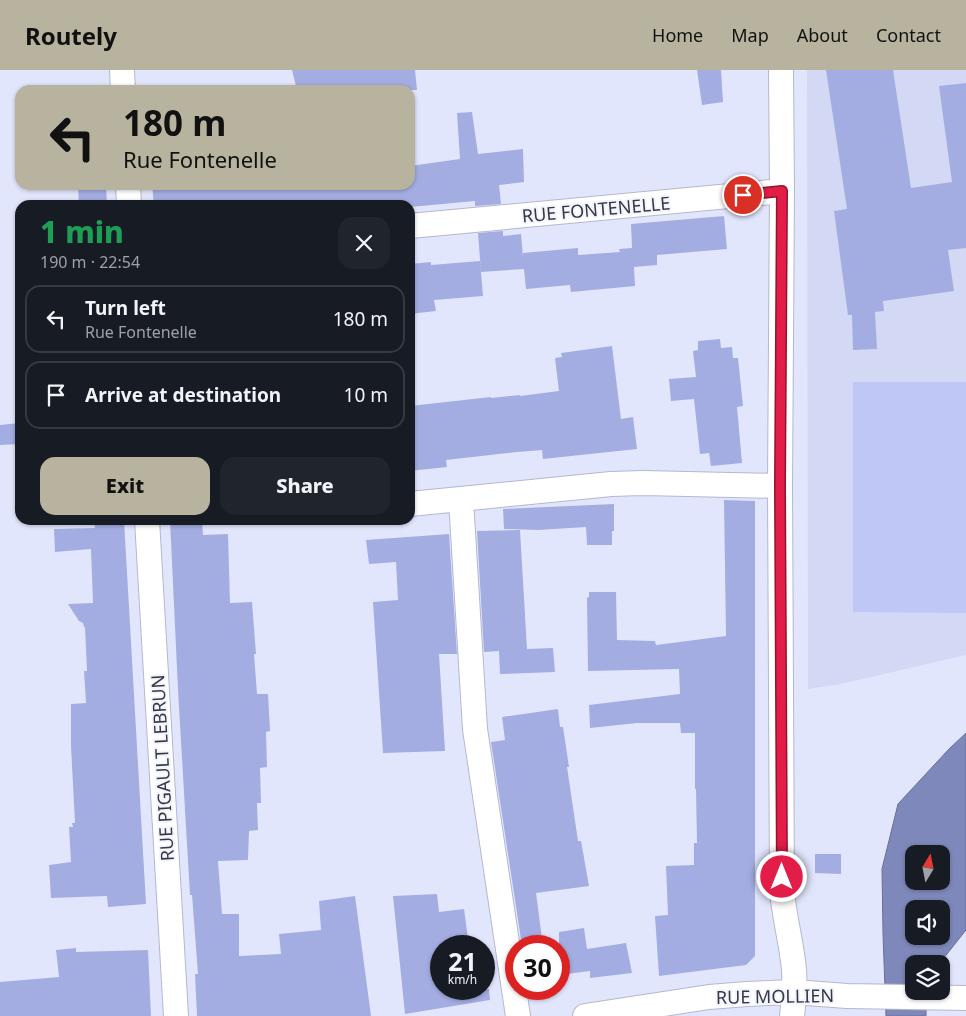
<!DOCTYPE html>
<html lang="en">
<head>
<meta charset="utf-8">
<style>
	:root { --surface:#171b24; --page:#20242c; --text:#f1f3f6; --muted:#9ea1a6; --line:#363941; --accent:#b7b39e }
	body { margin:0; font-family:"Noto Sans",sans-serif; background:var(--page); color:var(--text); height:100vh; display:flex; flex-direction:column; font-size:19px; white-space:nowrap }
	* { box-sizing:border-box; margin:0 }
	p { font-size:16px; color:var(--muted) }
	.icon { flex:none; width:28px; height:28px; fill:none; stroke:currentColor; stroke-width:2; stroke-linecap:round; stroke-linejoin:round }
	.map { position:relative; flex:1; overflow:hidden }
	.drawer { position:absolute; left:15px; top:130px; width:400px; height:325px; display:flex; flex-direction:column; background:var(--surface); border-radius:15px; box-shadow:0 1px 4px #0004 }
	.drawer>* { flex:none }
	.banner { position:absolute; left:15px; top:15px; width:400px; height:105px; border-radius:15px; box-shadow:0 1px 4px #0004; background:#b7b39e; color:#111; overflow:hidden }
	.needle { width:32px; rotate:10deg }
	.tools { position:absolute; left:905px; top:775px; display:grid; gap:10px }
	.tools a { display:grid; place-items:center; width:45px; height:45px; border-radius:10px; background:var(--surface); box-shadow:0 1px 4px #0004; font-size:25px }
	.speed { position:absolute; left:430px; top:865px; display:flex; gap:10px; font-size:25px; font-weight:700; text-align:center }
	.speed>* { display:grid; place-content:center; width:65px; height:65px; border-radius:50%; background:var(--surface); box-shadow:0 1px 4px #0004; line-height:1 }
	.speed small { font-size:12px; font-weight:400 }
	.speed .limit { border:8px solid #d22; background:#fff; color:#111 }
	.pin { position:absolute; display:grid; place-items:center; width:42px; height:42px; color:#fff; margin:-21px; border:2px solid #fff; border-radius:50%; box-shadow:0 1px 5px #0007 }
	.me { position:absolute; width:55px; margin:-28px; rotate:0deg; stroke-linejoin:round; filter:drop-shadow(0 0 4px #0008) }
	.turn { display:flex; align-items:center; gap:18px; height:105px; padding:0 25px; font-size:22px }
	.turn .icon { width:65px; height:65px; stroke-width:2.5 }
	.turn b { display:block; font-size:35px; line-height:42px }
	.round { display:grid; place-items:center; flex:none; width:52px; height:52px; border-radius:15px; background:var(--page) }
	.head { display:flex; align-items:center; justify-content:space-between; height:85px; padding:0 25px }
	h1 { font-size:30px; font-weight:800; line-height:38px; color:#1e9e55 }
	.cta { display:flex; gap:10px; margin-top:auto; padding:10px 25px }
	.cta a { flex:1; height:58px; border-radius:15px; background:var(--accent); color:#111; font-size:20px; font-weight:800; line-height:58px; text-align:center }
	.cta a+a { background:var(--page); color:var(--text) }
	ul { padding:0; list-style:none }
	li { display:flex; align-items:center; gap:15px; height:68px; margin:0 10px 8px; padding:0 15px; border:2px solid var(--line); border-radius:15px }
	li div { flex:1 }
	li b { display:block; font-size:19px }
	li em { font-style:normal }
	header { display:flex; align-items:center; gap:30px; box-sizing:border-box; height:70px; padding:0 25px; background:var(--accent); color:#111 }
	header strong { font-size:24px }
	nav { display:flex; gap:28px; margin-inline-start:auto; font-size:18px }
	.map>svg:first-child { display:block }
	.built { fill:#d3d8f5 }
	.green { fill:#bec7f5 }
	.water { fill:#7f88ba; stroke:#697096; fill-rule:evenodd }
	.building { fill:#a4ade1 }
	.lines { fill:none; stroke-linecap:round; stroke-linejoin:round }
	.minor-casing { stroke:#b4b8ce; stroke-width:26 }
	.minor { stroke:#fff; stroke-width:24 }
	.route-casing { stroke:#92132f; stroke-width:12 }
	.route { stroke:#e11d48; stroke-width:9 }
	.labels { text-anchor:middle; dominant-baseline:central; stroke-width:4; stroke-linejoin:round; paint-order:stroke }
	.street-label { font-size:18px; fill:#373841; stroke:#f2f4fe }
</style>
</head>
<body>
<header>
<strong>Routely</strong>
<nav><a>Home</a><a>Map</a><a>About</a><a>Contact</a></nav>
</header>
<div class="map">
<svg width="966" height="946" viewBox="0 0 966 946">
	<rect width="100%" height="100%" fill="#e2e6fd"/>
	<path class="built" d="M807,0H966V585L841,614L808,619Z"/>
	<path class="green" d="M853,312H966V543L853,542Z"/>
	<path class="water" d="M966,663V860L939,894H914V921H926V946H886L883,864L882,799L898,734L949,679ZM914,784H941V811H914ZM914,839H941V866H914Z"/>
	<path class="building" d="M292,0H415L417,20H297Z
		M697,0H721L723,32L702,35Z
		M826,0H893L911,118L952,112L939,16L966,13V178L948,180L954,221L883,231L884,241L875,242L877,279L853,280L852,245H848L834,141L847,139Z
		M472,42L478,84L523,79L524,112L499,115L501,134L475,136V131L410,137V135H154L152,115H410V96L460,89L457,43Z
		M78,115H106L107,135H79Z
		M724,146L727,179L657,185V195L634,197L635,216L571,222L570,215L526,219L524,199L481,202L478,163L503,161V166L521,164L523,187V183L578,178V185L620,182L619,179L632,178L631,154Z
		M480,191L483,226L434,230L436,241L410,244V194L431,192V195Z
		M720,269L721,278L732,277L733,288H738L743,336L737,337L742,393L711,396L709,383L700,384L694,329L671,331L669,309L696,307L693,281L698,280V271Z
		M612,276L621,349L633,347L637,379L543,389L542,380L517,382L446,390L447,397L410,401V336L491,327V328L520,325V326L559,321L555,288L562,287L561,283Z
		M20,353V374L0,375V355Z
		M724,430L755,431V886L746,895L659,906L655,846L668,845L666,796L694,795V773H697L696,719H695V663H681L680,653H637L590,658L589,635L680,624L679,599L588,601L587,528L589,527V522H616L617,570L655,571L656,575L726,566Z
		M614,434V461H612V475H587L586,457L538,460L504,459L503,439Z
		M94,450H124L146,834L108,837L107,826L51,828L49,795L71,792L69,757H73L72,753H75L71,676V634L86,633L84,601H87L85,557H84L83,553L79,551L68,534L93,533L91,479L55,482L54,459L95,458Z
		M170,450H202L203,465L228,464L230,533L252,532L256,584H254L257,624H268L270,661L266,662L267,697L260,698L261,733H257L258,760L249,761L248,790L218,791L222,844H239V886L281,884L279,864L321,860L319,831L355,826L371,946H197L195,904H198L192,825H190L178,620Z
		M520,460L527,579L553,578L555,602L500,604L499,581L484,582L477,461Z
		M449,464L457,584H439L445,681L383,683L373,532L398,530L396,492L369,494L366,470Z
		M558,639L560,657H563L569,697H567L578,771H581L589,816L536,823L543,876H522L491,672L505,670L502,647Z
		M815,784H841V804L815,803Z
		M437,824L439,842L464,839L469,876H441V919H489L490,930L405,944L393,826Z
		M584,858L587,879L626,873L632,903L590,908V901L559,905V862Z
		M76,878V882L148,880L151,946H0V912L59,907L56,880Z"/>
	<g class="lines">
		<defs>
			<path id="minor" d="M122,0L123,20
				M781,0L782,121L780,416L782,821C784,845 790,867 793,891C796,909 794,928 792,946
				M128,115L129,135
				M410,156L782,121
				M461,430L475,659L518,946
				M410,434L611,414L643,413L780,416
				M147,450L176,946
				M585,946L709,927L747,924L794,922L847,926L966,928"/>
		</defs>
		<use href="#minor" class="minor-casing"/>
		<use href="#minor" class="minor"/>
	</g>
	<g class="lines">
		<defs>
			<path id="route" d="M743,125L782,121L780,416L782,807"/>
		</defs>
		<use href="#route" class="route-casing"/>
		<use href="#route" class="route"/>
	</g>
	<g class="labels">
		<g class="street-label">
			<text transform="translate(596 139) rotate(-5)">RUE FONTENELLE</text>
			<text transform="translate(162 698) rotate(-93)">RUE PIGAULT LEBRUN</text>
			<text transform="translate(775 926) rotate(-1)">RUE MOLLIEN</text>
		</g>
	</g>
</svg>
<div class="tools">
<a><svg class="needle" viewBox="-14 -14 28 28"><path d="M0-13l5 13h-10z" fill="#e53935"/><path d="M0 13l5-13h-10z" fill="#9ea1a6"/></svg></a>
<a><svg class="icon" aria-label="sound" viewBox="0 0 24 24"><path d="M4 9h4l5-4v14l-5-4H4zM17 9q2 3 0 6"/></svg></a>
<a><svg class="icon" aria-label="layers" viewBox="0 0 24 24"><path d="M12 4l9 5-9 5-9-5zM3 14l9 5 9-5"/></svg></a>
</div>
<div class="speed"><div>21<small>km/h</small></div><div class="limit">30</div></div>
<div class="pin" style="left:743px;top:125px;background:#d93025"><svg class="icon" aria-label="arrive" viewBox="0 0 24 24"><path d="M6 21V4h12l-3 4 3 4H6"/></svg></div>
<svg class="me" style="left:782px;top:807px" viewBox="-20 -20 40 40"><circle r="17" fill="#e11d48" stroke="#fff" stroke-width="3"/><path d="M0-11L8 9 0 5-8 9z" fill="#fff"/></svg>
<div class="banner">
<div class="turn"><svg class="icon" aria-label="left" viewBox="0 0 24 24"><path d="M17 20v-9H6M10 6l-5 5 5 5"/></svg><div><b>180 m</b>Rue Fontenelle</div></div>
</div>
<section class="drawer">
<div class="head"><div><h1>1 min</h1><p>190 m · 22:54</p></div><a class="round"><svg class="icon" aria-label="close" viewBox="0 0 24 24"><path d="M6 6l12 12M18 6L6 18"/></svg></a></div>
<ul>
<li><svg class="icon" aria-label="left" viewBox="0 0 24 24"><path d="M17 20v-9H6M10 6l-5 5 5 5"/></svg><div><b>Turn left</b><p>Rue Fontenelle</p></div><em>180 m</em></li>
<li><svg class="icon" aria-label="arrive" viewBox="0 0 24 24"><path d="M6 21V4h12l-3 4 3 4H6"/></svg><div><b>Arrive at destination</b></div><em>10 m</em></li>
</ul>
<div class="cta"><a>Exit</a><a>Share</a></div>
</section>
</div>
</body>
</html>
